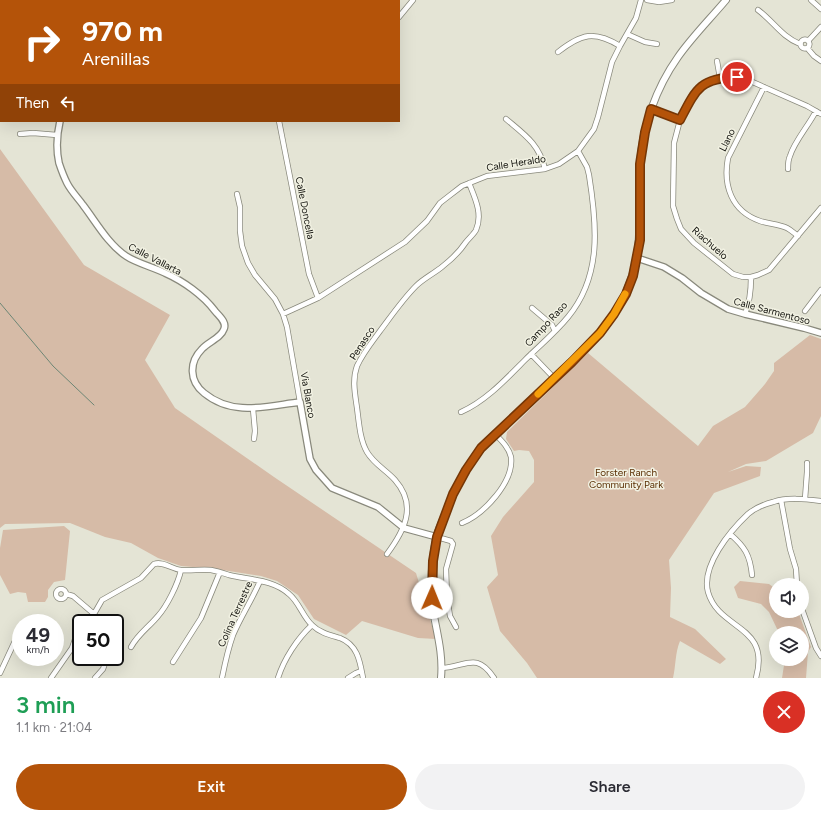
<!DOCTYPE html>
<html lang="en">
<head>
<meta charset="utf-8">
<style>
	:root { --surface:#fff; --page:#f2f2f3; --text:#2b2b33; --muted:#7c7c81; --accent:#b45309 }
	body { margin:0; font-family:Figtree,sans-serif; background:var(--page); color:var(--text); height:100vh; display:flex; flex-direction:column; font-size:15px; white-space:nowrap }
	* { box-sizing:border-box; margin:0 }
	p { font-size:13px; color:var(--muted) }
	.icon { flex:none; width:22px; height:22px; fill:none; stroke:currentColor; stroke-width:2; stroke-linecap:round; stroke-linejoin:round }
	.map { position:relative; height:678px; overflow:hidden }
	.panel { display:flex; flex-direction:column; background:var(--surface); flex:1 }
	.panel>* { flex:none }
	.banner { position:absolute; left:0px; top:0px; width:400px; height:122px; box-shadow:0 4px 16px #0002; background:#b45309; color:#fff; overflow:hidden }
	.fabs { position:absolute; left:769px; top:578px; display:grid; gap:8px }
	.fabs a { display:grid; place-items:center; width:40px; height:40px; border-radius:50%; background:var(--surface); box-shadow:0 4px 16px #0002; font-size:20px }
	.speed { position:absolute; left:12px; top:614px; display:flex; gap:8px; font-size:20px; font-weight:700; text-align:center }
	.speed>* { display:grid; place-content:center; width:52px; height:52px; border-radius:50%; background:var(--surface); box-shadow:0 4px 16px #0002; line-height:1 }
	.speed small { font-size:10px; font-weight:400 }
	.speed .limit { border:2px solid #111; border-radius:6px; background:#fff; color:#111 }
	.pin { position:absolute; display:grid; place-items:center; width:34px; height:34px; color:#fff; margin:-17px; border:2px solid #fff; border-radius:50%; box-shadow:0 1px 4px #0007 }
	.me { position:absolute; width:44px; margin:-22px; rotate:1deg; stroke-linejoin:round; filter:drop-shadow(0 0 3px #0008) }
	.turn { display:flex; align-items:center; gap:14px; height:84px; padding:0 16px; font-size:18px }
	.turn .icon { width:52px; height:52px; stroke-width:2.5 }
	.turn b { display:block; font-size:28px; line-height:34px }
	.then { display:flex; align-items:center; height:38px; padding:0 16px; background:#0003; gap:8px; font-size:15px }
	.round { display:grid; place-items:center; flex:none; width:42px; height:42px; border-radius:21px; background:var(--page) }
	.headline { display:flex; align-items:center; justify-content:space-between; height:68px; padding:0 16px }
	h1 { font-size:24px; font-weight:600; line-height:30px; color:#1e9e55 }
	.button { display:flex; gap:8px; margin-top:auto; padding:8px 16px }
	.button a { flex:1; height:46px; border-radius:24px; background:var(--accent); color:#fff; font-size:16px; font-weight:600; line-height:46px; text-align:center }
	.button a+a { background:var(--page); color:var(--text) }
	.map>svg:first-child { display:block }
	.green { fill:#d6bba7 }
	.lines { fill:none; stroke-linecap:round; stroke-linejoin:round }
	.stream { stroke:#6d8675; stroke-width:1 }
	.minor-casing { stroke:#89897c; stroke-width:6 }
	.tertiary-casing { stroke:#89897c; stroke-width:8 }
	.secondary-casing { stroke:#89897c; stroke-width:8 }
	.minor { stroke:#fff; stroke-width:4.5 }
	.tertiary { stroke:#fff; stroke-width:5.5 }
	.secondary { stroke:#fff; stroke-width:6 }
	.route-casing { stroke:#753606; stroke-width:10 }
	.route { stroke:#b45309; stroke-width:7 }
	.slow { stroke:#f59e0b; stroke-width:7 }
	.labels { text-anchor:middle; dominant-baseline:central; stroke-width:3; stroke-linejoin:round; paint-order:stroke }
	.street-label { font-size:10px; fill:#13130e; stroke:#f1f1e2 }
	.park-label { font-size:10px; fill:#5a2f03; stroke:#f1f1e2 }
</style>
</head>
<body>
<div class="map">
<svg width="821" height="678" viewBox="0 0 821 678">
	<rect width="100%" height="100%" fill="#e4e4d5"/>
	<path class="green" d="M0,149L84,265L170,315L145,360L175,408L274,477L416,573L436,639L418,638L362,621L346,635L314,619L298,595L277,581L261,576L216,569L181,566L158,558L131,543L105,537L70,523L5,524L0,528Z
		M810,335L821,339V416L813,433L766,461L746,464L728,472L746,466L761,467L760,476L714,493L669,560L671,588L670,617L695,629L726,659L720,664L680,641C675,653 676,665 673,678H537L527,663L500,631L487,587L498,575L491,536L503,517L534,482V460L529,451L519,450L514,451L506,439L507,432L588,353L698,446L713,426L745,407L765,384L774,371V363Z
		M64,526L70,531L65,580L54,582L48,590V597L45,602H28L26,593L18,592L10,594L0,575V548L3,530Z
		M740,581L769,584L776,589V611H798L811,647L808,652L806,678H782L785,659H802V633H779L769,612L761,604L738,598L734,587Z"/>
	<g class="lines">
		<path class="stream" d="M0,303L53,366L94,405"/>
		<defs>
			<path id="minor" d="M320,0L321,1
				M647,0L659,2L672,0
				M811,0L821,9
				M291,1L292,0
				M350,1L351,0
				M758,10C773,21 782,37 800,44
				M399,17L413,0
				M627,34L645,42L657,44
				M800.5 44a4.5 4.5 0 1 1 9 0a4.5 4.5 0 1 1-9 0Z
				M808,41L821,27
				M808,49L814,56L821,61
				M558,52C581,34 594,30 620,46
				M717,61L720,78
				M0,69H1
				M764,87L728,158C723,185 731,211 760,221C769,224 779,224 787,228C791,230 794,233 798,236
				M651,109L680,120
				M821,114L807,106L748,80L737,77L720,78L710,81L699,88L692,97L680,120L674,143L673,206L677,219L681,229L694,243L733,274L743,277H751L758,275L769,270L821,208
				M506,119C525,135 539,144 545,169
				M279,121L309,274L318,298
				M20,134L33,133L57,135
				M788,169C788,165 788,160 790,156C794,142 809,125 816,111
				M237,194L240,207V231L242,246L248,263L255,275L275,299L283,314L287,327L300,402
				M532,308L552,325L555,331
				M805,311L821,290
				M283,314L318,298L405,242L427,221L440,203L449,196L462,186L487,176L545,169L559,164L578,151L594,129L598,117L612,62L620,46L636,18L641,0
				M745,314C750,302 751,290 751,277
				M531,354L555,379
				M253,409L255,431L254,439
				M461,412C486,401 506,379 525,360C539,346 555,333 568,317C602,276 597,225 589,175L587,167L578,151
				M805,499L807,472V463
				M781,500L790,549L796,569L797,585
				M462,523C484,514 514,482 511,457C509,448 502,441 495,434
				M730,534C745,547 750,555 752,575
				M437,537L451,541L453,544L446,569L447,597L450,616L456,627
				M387,554C404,531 418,506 395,480C386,470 374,464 367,452C360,440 359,423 357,408C355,394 352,380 357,366C363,353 372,342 380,331C392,315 403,299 416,286C424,278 435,273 443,266C452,259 460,251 466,242C469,238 474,234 476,230C483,214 475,198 469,183
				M56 594a5 5 0 1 1 10 0a5 5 0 1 1-10 0Z
				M66,594L73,596L94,614
				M802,609L816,648L821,656
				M86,623L94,614L102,600L141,578L154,564C163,561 172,569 181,570C190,571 201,569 211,570C217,571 223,573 229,575C248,580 273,579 289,594C299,602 303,617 312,625C320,633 330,635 340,638C358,645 360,662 363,678
				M131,647C138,634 149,627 158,616C167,606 178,584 181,570
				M173,662L201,618L220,572
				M442,668C466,667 476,651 494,678
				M0,673L21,628
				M51,678L72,648L79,628L81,626
				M95,678L103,669L107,658
				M222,678C225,663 228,649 233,635C241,616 252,600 260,581
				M278,678C284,659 297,639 312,625
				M348,678L356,673L361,671
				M756,678C771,624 719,631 708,592C701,566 730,531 748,514C754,509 765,504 773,502C788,497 805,499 821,501"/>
			<path id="tertiary" d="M62,0V1
				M0,10H1
				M60,121C57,134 56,149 59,163C61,169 64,177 67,183C71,191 78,198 83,205C96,222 108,244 126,256C136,263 153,267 165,273C183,281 203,295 215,311C219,316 227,322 224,329C221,338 208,342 202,349C189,362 189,381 204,393C233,417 267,406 300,402L310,459L316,470L332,488L378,507L404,528L437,537
				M637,258L664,267L682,278L701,293L728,309L745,314L804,328L821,333"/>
			<path id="secondary" d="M441,678C443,656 438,637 434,616C430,591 431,564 436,539C438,530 442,521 446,513C454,490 465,468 481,449C493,435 507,423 520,411C538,395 555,379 571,362C593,342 614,320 626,292C645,250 638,210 640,165C642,127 656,88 678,57C692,37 710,19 726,0"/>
		</defs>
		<use href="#minor" class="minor-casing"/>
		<use href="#tertiary" class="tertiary-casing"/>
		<use href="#secondary" class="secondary-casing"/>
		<use href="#minor" class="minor"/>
		<use href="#tertiary" class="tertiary"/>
		<use href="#secondary" class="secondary"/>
	</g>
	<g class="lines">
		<defs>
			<path id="route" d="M432,598L433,561L437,537L453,494L466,470L481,448L572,362L600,333L614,314L626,294L633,276L640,240V164L645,132L651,109L680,120C696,89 700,78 737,77"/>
		</defs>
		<use href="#route" class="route-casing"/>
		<use href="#route" class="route"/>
		<path class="slow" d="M538,394L600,333L614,314L625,294"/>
	</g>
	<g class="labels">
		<g class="street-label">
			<text transform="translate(727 140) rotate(-64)">Llano</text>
			<text transform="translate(516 163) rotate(-9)">Calle Heraldo</text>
			<text transform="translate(305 208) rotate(79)">Calle Doncella</text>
			<text transform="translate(710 243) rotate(41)">Riachuelo</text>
			<text transform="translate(155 259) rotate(27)">Calle Vallarta</text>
			<text transform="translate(772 311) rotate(15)">Calle Sarmentoso</text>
			<text transform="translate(546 324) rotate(-47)">Campo Raso</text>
			<text transform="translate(362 343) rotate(-57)">Penasco</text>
			<text transform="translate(308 395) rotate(80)">Via Blanco</text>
			<text transform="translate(235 614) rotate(-66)">Colina Terrestre</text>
		</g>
		<g class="park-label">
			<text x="626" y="472">Forster Ranch<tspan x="626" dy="12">Community Park</tspan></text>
		</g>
	</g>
</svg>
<div class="fabs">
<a><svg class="icon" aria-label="sound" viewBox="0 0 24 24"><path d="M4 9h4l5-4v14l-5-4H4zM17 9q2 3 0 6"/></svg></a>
<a><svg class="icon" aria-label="layers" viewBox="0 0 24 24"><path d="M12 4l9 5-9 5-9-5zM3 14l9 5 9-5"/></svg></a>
</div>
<div class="speed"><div>49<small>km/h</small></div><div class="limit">50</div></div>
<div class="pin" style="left:737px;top:77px;background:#d93025"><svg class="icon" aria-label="arrive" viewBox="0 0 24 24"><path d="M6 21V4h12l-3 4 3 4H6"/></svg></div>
<svg class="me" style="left:432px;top:598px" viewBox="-20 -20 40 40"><circle r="19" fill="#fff"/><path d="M0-13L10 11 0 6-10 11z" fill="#b45309"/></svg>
<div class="banner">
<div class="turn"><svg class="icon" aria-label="right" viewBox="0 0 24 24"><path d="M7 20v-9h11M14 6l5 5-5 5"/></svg><div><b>970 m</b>Arenillas</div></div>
<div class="then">Then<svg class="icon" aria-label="left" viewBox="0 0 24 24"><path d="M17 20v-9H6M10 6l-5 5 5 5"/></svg></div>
</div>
</div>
<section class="panel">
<div class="headline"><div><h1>3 min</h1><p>1.1 km · 21:04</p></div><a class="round" style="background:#d93025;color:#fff"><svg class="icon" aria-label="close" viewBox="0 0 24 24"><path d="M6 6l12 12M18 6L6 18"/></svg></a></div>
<div class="button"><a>Exit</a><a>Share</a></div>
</section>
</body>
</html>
